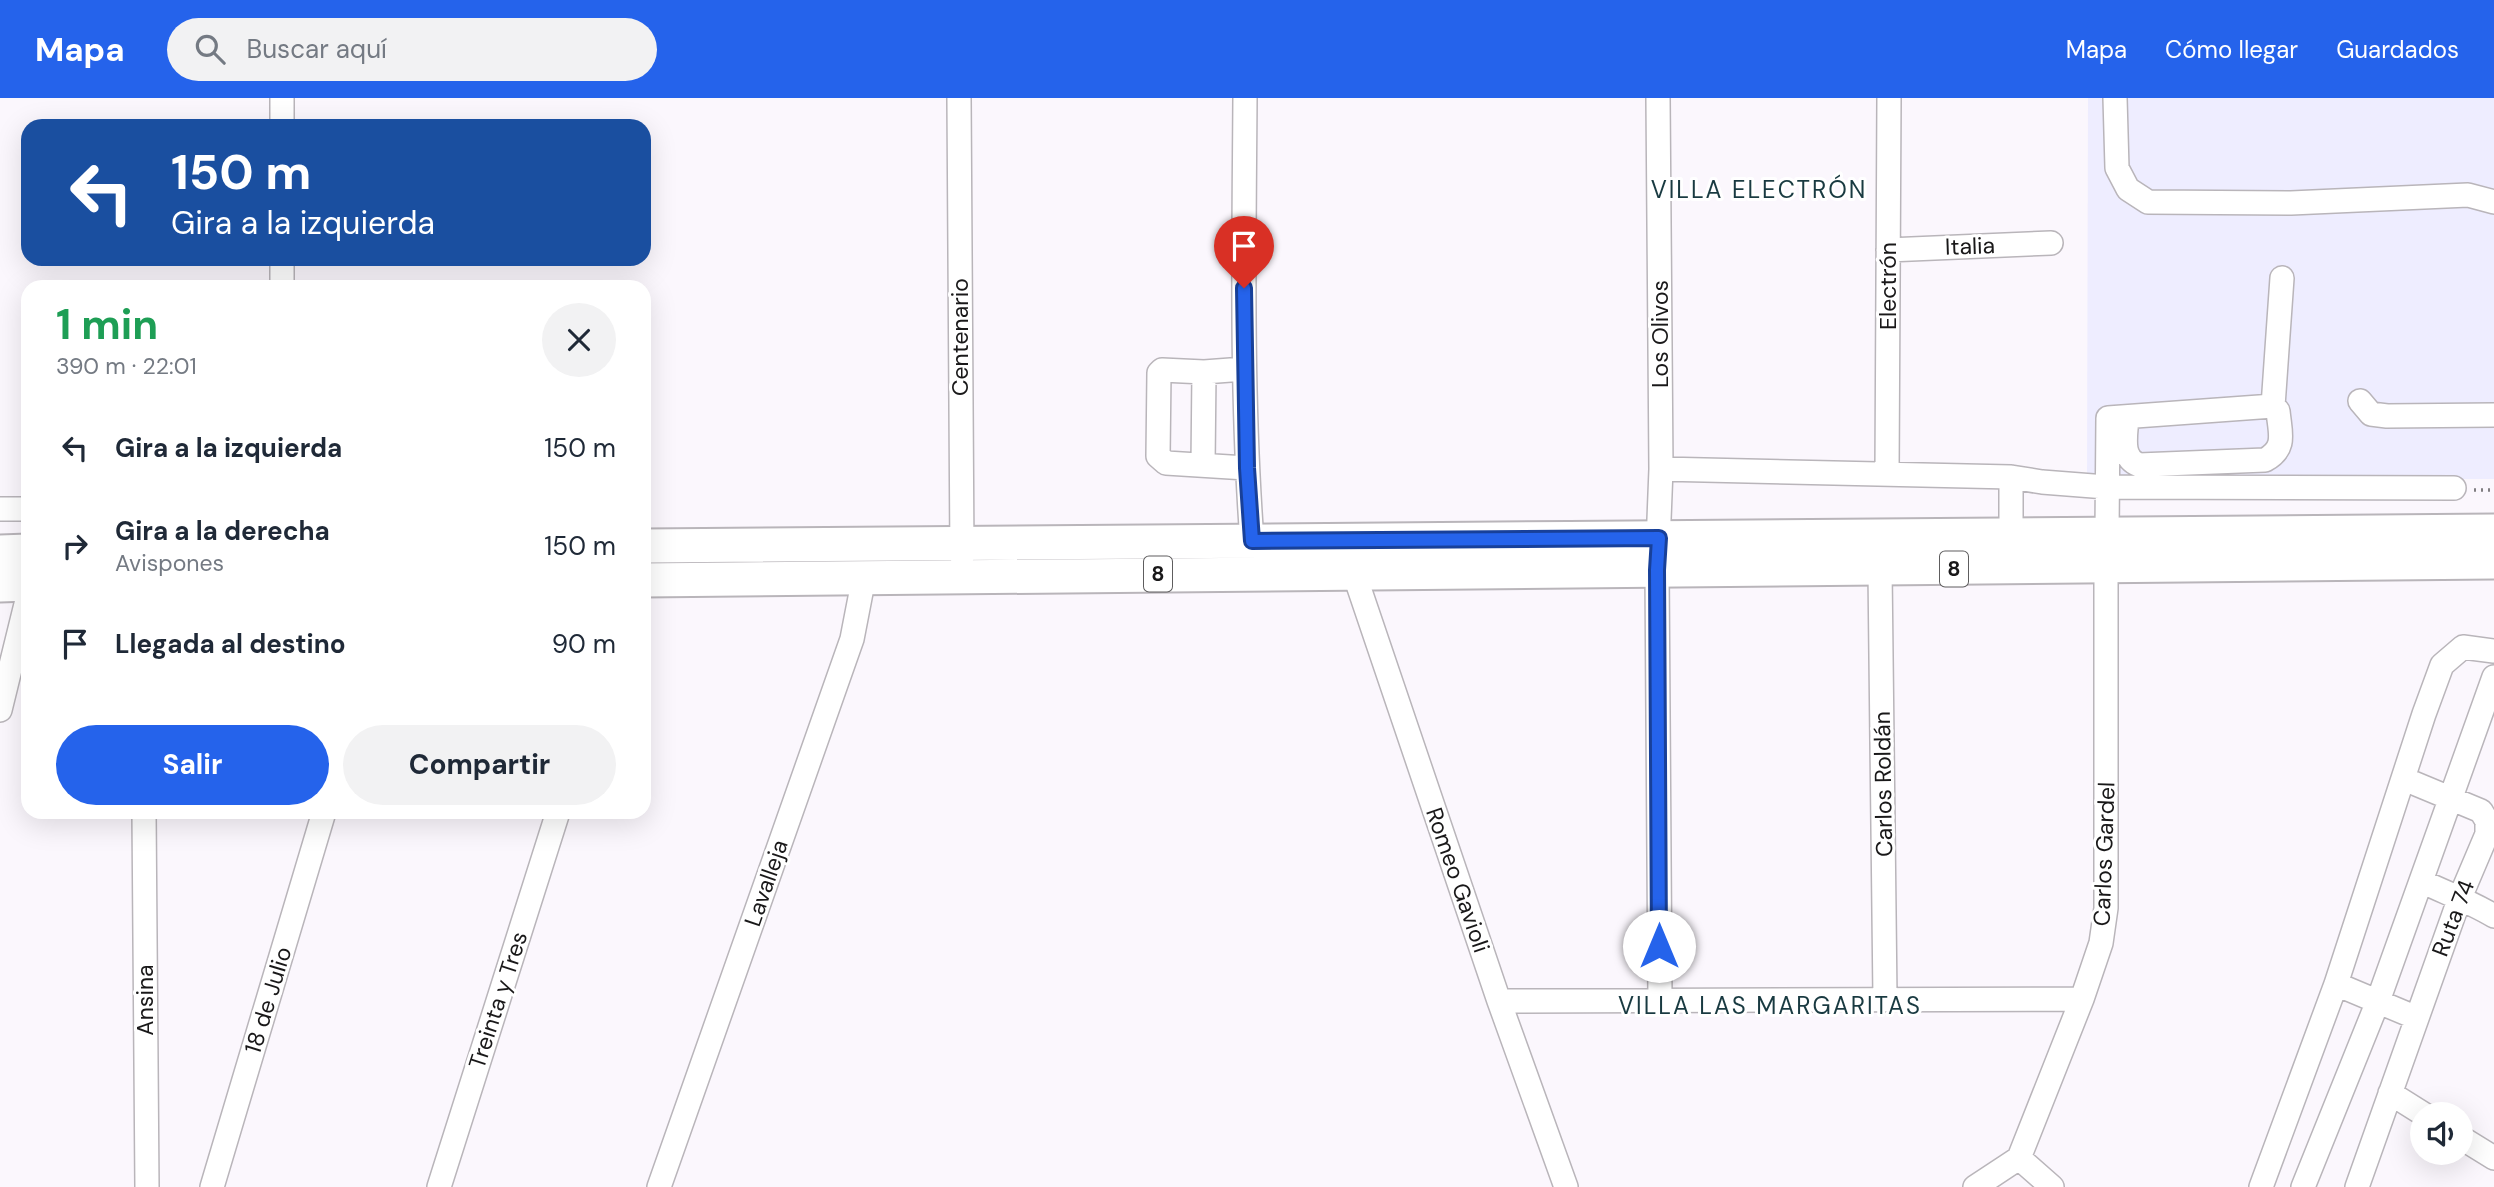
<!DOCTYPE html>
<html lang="es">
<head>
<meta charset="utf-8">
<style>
	:root { --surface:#fff; --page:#f2f2f3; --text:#1f2937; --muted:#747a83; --accent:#2563eb }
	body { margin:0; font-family:"DM Sans",sans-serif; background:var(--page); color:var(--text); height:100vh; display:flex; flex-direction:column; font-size:26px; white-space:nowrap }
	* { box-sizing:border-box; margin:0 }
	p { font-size:23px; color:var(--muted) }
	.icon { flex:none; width:38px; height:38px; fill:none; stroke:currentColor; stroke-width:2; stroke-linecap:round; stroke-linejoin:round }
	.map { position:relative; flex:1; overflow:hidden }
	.sheet { position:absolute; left:21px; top:182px; width:630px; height:539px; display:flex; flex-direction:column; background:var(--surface); border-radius:21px; box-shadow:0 7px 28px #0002 }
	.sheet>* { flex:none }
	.banner { position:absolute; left:21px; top:21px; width:630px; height:147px; border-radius:21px; box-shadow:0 7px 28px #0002; background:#1a4fa0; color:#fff; overflow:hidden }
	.tools { position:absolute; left:2410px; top:1004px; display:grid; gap:14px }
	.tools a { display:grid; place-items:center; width:63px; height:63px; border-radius:50%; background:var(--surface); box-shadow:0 7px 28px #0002; font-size:35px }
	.pin { position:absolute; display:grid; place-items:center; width:60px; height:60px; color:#fff; margin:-72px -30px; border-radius:50% 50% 50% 0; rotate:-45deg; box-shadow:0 0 7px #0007 }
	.pin .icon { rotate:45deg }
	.me { position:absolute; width:77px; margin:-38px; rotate:0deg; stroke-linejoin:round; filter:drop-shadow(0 0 5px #0008) }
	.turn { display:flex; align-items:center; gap:24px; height:147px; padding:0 35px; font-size:32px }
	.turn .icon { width:91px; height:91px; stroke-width:2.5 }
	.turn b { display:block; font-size:49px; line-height:60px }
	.round { display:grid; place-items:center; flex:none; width:74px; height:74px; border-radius:37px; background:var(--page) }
	.head { display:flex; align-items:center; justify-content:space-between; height:119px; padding:0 35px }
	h1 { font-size:42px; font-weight:700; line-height:52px; color:#1e9e55 }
	.action { display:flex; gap:14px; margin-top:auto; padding:14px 35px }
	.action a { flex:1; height:80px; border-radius:42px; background:var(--accent); color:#fff; font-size:28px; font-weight:700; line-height:80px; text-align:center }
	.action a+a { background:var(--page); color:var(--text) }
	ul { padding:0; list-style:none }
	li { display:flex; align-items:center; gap:21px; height:98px; padding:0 35px }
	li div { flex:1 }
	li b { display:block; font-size:26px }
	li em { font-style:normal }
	header { display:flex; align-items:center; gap:42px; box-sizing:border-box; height:98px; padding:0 35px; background:var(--accent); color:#fff }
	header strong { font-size:33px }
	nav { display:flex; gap:38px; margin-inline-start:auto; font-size:24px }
	.search { width:490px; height:63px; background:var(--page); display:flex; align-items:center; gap:18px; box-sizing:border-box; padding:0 24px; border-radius:38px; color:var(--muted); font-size:26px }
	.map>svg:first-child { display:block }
	.industrial { fill:#eeedff }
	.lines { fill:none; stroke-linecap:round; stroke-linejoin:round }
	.minor-casing { stroke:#b9b5ba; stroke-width:26 }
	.highway-casing { stroke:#b9b5ba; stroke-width:37 }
	.path { stroke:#807e81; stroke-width:3.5; stroke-dasharray:2 5; stroke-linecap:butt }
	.minor { stroke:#fff; stroke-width:23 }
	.highway { stroke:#fff; stroke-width:33 }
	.route-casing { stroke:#184099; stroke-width:18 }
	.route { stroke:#2563eb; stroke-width:12 }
	.labels { text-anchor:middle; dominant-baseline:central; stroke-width:6; stroke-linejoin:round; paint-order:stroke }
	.shield { fill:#fff; stroke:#5e5d5e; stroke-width:2 }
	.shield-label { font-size:21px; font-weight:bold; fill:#191819 }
	.street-label { font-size:23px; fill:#191819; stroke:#fff }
	.neighbourhood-label { font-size:24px; letter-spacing:2px; fill:#193a41; stroke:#fff }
</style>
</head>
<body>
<header>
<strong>Mapa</strong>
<div class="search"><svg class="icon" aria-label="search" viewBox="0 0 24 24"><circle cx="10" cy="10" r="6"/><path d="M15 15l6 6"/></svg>Buscar aquí</div>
<nav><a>Mapa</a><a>Cómo llegar</a><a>Guardados</a></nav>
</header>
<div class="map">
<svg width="2494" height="1089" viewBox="0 0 2494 1089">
	<rect width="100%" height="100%" fill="#fbf7fd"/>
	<path class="industrial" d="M2088,0H2494V381H2087Z"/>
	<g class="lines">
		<defs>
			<path id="minor" d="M959,0L962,459
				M1245,0C1244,148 1241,295 1252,443
				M1658,0L1661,371L1657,472L1660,901
				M2115,0L2117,70L2128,91L2148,104L2291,105L2468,97L2494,104
				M282,28V0
				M1888,152L2051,145
				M282,189V161
				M1244,271L1204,274L1162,272L1159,275L1158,358L1166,365L1246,370
				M2360,303L2371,316L2387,318L2494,317
				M2273,308L2282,180
				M1203,367L1204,274
				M1661,371L2011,379L2042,384L2106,389L2454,390
				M1887,376L1889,0
				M2011,379V436
				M0,411H28
				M2107,434L2108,320L2273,308L2278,313C2280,335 2287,350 2265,362L2139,367C2120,360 2126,337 2127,319
				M1880,472L1885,900
				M1354,475L1499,903L1566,1089
				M0,612L28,498
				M144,714L147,1089
				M2421,783C2446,795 2471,804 2494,818
				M2336,886L2417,920
				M1499,903L2082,901
				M2390,995L2425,1017
				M2460,1039L2494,1060
				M2019,1060L2052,1089
				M212,1089L324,714
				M439,1089L558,714
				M659,1089L852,541L864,479
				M1975,1089L2019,1060L2082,901L2101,845L2106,810V469
				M2261,1089L2336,886L2424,616L2442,567L2463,549L2494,553
				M2303,1089L2378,903L2494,579
				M2357,1089L2459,802L2487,736V723L2481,713L2404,681"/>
			<path id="highway" d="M644,448C1261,446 1877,435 2494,433
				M0,454L28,453
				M644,482L2494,464
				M0,487L28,486"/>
		</defs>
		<use href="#minor" class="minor-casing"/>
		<use href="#highway" class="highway-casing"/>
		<path class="path" d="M2474,392H2494"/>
		<use href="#minor" class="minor"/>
		<use href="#highway" class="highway"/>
	</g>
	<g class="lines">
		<defs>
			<path id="route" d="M1244,190L1247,370L1252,443L1659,440L1657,472L1659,848"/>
		</defs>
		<use href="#route" class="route-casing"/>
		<use href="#route" class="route"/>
	</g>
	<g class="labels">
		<g class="shield">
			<rect x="1940" y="453.5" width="28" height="35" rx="5"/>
			<rect x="1144" y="458.5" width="28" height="35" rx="5"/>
		</g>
		<g class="shield-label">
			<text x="1954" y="471">8</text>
			<text x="1158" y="476">8</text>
		</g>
		<g class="street-label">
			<text transform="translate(1970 148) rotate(-2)">Italia</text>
			<text transform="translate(1888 188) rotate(-90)">Electrón</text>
			<text transform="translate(1660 236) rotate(-90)">Los Olivos</text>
			<text transform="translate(960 239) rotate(-90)">Centenario</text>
			<text transform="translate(1883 686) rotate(-91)">Carlos Roldán</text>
			<text transform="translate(2104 756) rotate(-88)">Carlos Gardel</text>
			<text transform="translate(1458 782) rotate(71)">Romeo Gavioli</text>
			<text transform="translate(766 785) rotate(-71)">Lavalleja</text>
			<text transform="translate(2453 820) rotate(-69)">Ruta 74</text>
			<text transform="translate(145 902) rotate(-90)">Ansina</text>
			<text transform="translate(268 902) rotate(-73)">18 de Julio</text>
			<text transform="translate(498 902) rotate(-72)">Treinta y Tres</text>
		</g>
		<g class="neighbourhood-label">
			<text x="1759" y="91">VILLA ELECTRÓN</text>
			<text x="1770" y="907">VILLA LAS MARGARITAS</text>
		</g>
	</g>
</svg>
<div class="tools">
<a><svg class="icon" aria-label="sound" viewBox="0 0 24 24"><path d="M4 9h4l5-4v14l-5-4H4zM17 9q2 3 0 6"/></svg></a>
</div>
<div class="pin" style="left:1244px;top:190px;background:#d93025"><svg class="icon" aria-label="arrive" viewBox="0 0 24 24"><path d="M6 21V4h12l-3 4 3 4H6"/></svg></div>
<svg class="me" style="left:1659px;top:848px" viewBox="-20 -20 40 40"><circle r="19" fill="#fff"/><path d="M0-13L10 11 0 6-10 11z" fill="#2563eb"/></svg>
<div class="banner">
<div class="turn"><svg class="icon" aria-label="left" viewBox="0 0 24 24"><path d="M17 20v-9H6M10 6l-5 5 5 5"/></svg><div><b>150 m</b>Gira a la izquierda</div></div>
</div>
<section class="sheet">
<div class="head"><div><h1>1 min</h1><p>390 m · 22:01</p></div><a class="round"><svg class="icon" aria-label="close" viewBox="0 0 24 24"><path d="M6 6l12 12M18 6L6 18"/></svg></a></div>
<ul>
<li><svg class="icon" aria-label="left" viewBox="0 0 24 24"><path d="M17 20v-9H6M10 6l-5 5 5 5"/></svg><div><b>Gira a la izquierda</b></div><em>150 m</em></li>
<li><svg class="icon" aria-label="right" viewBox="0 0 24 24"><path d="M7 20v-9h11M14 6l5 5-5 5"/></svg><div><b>Gira a la derecha</b><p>Avispones</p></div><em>150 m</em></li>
<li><svg class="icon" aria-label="arrive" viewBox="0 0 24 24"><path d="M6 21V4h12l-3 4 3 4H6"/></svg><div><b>Llegada al destino</b></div><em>90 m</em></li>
</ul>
<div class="action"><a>Salir</a><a>Compartir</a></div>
</section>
</div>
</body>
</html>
